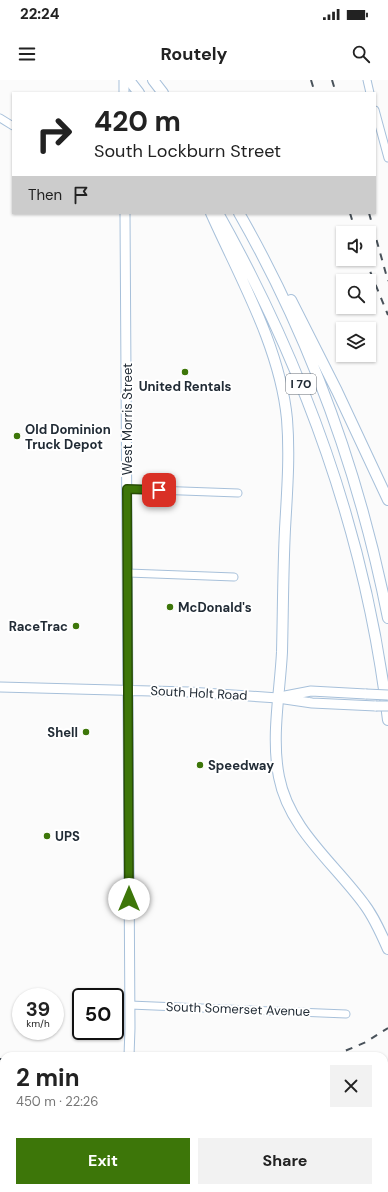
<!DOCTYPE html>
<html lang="en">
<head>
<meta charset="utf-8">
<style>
	:root { --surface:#fff; --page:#f2f2f2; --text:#222; --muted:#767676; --accent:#3d7609 }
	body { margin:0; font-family:"DM Sans",sans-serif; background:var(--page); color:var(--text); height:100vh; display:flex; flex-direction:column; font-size:15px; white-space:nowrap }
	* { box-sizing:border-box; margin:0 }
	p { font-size:13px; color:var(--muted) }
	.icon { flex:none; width:22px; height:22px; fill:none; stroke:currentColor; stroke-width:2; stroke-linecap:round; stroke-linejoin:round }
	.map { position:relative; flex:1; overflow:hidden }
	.side { position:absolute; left:0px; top:972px; width:388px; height:140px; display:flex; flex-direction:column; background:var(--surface); border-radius:12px 12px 0 0; box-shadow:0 1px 3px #0004 }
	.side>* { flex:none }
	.hud { position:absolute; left:12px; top:12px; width:364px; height:122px; border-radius:0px; box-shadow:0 1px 3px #0004; background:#fff; color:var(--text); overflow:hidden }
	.controls { position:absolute; left:336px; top:146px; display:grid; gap:8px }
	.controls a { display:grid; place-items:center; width:40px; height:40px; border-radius:0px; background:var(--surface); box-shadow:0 1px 3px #0004; font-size:20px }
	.speed { position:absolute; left:12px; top:908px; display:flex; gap:8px; font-size:20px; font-weight:700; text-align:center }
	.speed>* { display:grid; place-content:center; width:52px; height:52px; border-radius:50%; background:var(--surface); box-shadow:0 1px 3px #0004; line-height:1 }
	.speed small { font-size:10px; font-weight:400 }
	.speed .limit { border:2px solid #111; border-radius:6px; background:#fff; color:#111 }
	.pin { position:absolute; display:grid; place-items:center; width:34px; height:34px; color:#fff; margin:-17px; border-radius:8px; box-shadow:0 2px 6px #0006 }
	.me { position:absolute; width:44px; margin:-22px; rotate:0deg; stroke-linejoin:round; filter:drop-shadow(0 0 3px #0008) }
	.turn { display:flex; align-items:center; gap:14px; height:84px; padding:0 16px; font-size:18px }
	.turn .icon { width:52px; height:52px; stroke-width:2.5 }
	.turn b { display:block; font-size:28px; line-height:34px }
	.then { display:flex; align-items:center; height:38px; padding:0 16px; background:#0003; gap:8px; font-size:15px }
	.round { display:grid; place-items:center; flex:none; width:42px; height:42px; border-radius:0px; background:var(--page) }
	.summary { display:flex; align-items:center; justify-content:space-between; height:68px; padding:0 16px }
	h1 { font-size:24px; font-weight:700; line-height:30px }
	.primary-button { display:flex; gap:8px; margin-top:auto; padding:8px 16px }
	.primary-button a { flex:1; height:46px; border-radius:0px; background:var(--accent); color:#fff; font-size:16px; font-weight:700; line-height:46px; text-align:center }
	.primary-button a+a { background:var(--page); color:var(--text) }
	.status { display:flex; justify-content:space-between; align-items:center; height:28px; padding:0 20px; background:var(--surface); direction:ltr }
	.status svg { height:11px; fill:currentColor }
	header { display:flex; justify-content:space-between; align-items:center; height:52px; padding:0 16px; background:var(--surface); font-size:18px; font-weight:700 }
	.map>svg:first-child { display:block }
	.built { fill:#ebf2f8 }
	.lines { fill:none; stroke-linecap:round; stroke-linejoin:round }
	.minor-casing { stroke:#a7c0da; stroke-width:9 }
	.major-casing { stroke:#a7c0da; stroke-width:11 }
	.highway-casing { stroke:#a7c0da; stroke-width:12 }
	.minor { stroke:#fff; stroke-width:7 }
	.major { stroke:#fff; stroke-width:9 }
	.highway { stroke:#fff; stroke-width:10 }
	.rail { stroke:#49525a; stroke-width:2; stroke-dasharray:7 7; stroke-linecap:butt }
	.major-bridge-casing { stroke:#a7c0da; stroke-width:11; stroke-linecap:butt }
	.major-bridge { stroke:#fff; stroke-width:9 }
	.route-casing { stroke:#284d06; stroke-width:10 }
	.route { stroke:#3d7609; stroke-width:7 }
	.poi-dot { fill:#3d7609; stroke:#fff; stroke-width:1.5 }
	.labels { text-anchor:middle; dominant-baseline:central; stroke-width:4; stroke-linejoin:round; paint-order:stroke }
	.shield { fill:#fff; stroke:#646b72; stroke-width:1 }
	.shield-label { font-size:12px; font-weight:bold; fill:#222c36 }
	.poi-label { font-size:13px; font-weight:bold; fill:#222c36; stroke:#fff; text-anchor:start }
	.street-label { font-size:13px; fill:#222c36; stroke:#fff }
</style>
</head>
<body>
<div class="status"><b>22:24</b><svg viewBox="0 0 49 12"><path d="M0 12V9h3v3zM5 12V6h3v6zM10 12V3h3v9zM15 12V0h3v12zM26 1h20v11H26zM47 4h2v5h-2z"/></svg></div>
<header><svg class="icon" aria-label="menu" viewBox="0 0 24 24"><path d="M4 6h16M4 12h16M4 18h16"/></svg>Routely<svg class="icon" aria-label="search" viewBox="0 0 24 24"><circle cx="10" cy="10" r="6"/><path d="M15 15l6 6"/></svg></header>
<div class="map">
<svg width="388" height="1112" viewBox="0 0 388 1112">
	<rect width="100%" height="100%" fill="#fbfbfb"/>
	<path class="built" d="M384,1089L388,1097V1112H147V1108H384Z"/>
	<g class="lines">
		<defs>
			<path id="minor" d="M367,0L370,13
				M375,30L388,78
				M0,38L13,46
				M127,409L238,413
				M128,493L234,497
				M130,925L346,934
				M0,1070H4
				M27,1112V1108"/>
			<path id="major" d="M124,0V13
				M125,133L130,948L129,976
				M0,607L189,612L278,618L312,623L376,626
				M285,616L311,611L366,614
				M129,1112V1108"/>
			<path id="highway" d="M129,0L139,13
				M153,0L163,13
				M211,133C240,198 280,267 287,339C290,376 287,413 285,449C283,490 283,531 282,572C280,612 271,657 279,697C289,749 334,783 364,824C374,837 381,853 388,869
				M218,133C306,290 367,461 388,640
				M239,133C311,259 360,396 388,538
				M291,220L337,311L388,420"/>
		</defs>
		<use href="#minor" class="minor-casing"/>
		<use href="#major" class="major-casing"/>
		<use href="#highway" class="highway-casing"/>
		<use href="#minor" class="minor"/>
		<use href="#major" class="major"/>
		<use href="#highway" class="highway"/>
		<path class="rail" d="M311,0L315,13
			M332,0L336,13
			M350,133L356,153
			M369,133L388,201
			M365,179L388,235
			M333,976L366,962L388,948
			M0,979H4
			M384,1020L388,1022"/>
		<defs>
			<path id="major-bridge" d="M366,614L388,615
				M376,626H388"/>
		</defs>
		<use href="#major-bridge" class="major-bridge-casing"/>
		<use href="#major-bridge" class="major-bridge"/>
	</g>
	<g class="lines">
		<defs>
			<path id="route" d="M129,819L127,409L159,410"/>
		</defs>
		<use href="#route" class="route-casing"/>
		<use href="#route" class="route"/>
	</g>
	<g class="poi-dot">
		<circle cx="185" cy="292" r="4"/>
		<circle cx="17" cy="356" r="4"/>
		<circle cx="170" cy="527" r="4"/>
		<circle cx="76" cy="546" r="4"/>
		<circle cx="86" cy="652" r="4"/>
		<circle cx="200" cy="685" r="4"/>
		<circle cx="47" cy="756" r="4"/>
	</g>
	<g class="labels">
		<rect class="shield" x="286" y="294" width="30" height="20" rx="3"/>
		<g class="shield-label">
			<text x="301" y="304">I 70</text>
		</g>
		<g class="poi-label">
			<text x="185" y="306" text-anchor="middle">United Rentals</text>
			<text x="25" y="349">Old Dominion<tspan x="25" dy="15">Truck Depot</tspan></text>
			<text x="178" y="527">McDonald's</text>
			<text x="68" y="546" text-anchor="end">RaceTrac</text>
			<text x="78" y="652" text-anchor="end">Shell</text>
			<text x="208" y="685">Speedway</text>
			<text x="55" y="756">UPS</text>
		</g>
		<g class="street-label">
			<text transform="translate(127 339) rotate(-90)">West Morris Street</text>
			<text transform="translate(199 613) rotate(3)">South Holt Road</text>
			<text transform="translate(238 929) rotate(2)">South Somerset Avenue</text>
		</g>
	</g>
</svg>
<div class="controls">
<a><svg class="icon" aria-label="sound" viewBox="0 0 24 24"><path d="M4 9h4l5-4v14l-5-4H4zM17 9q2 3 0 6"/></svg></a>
<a><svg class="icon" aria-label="search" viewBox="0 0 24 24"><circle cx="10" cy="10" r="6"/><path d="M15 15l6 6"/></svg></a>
<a><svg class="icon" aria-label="layers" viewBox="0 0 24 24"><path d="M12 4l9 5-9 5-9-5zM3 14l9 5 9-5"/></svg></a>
</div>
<div class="speed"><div>39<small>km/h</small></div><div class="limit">50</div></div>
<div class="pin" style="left:159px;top:410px;background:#d93025"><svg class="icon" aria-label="arrive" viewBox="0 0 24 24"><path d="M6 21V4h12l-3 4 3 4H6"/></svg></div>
<svg class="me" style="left:129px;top:819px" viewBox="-20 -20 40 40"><circle r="19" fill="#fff"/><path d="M0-13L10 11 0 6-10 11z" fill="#3d7609"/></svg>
<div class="hud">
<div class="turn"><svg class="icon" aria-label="right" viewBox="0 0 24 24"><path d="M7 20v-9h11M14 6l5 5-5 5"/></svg><div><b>420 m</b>South Lockburn Street</div></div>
<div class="then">Then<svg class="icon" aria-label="arrive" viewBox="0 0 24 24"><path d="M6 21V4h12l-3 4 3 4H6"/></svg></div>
</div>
<section class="side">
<div class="summary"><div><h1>2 min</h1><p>450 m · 22:26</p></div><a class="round"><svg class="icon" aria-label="close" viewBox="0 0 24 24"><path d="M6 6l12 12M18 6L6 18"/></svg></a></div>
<div class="primary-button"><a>Exit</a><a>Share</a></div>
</section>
</div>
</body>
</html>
